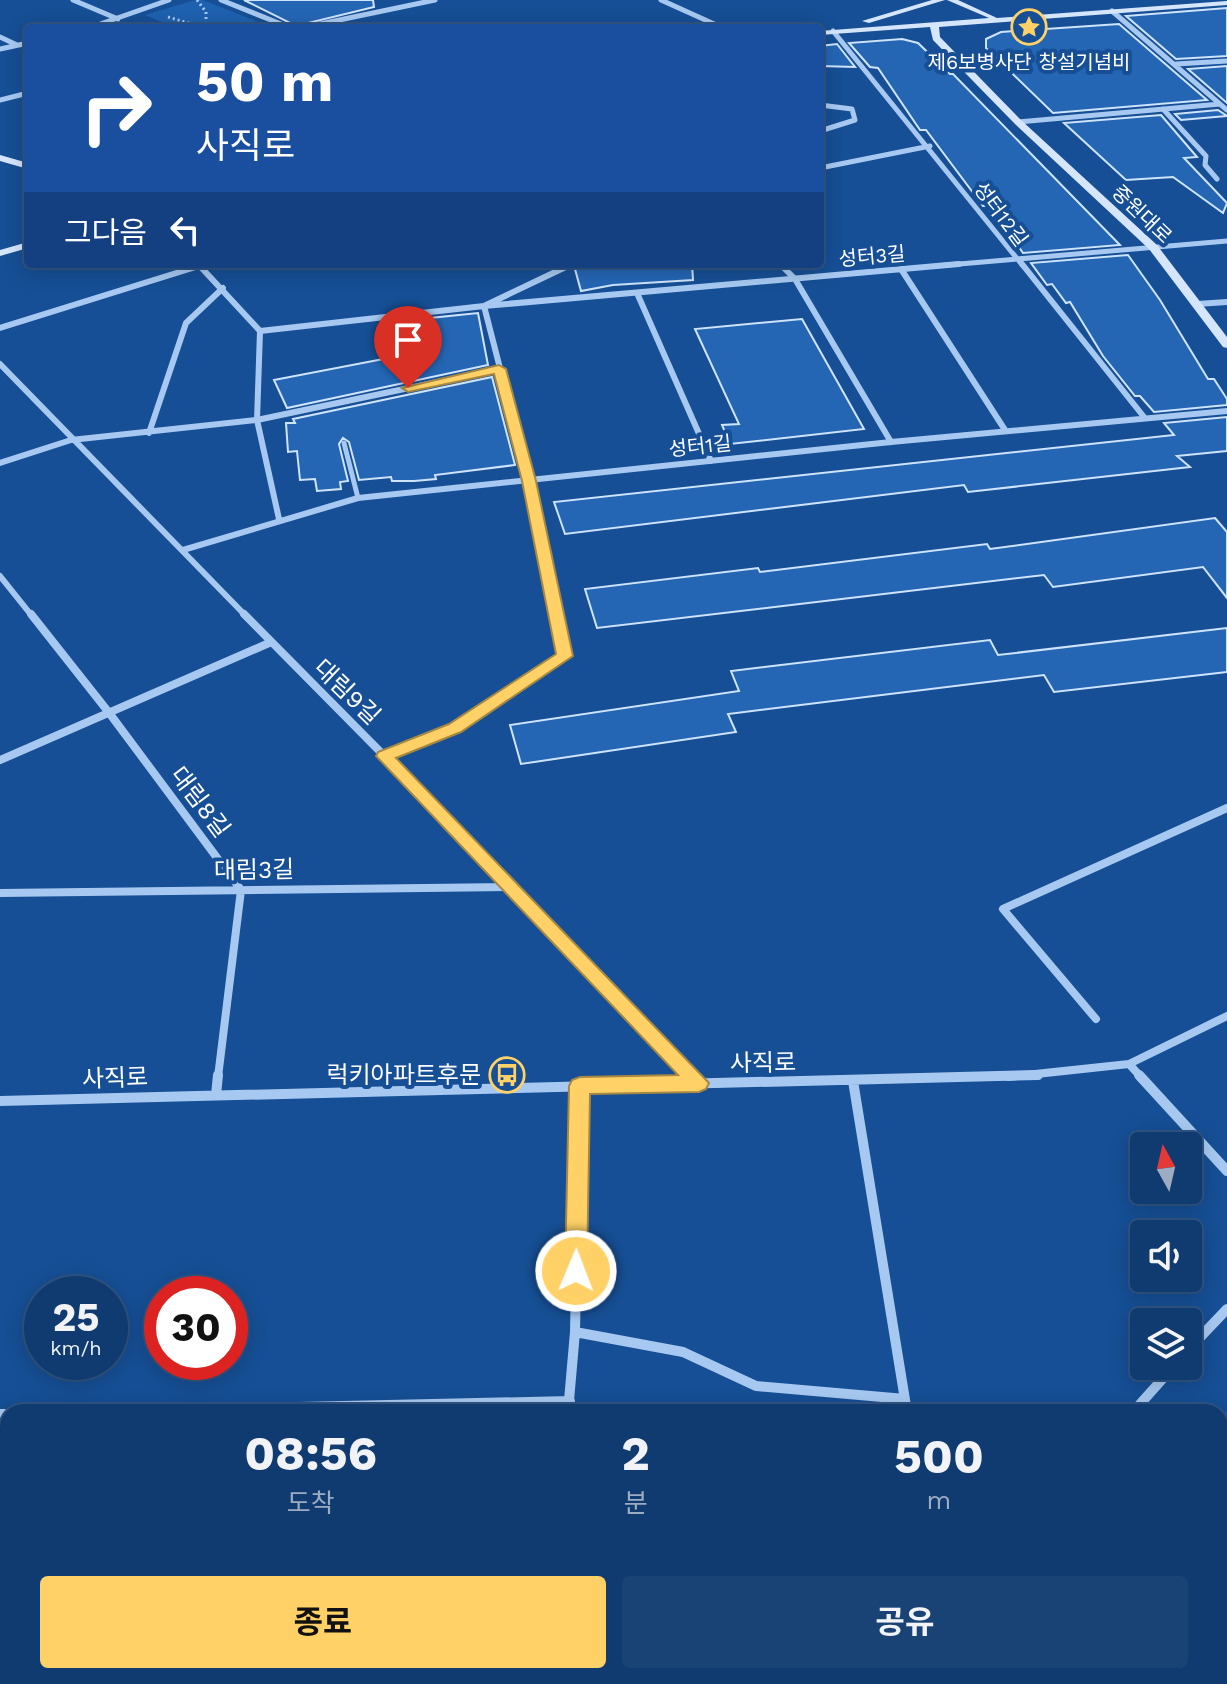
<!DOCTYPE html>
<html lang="ko">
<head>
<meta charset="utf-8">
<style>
	:root { --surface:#103b70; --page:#194275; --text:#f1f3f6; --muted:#9cadc3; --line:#305583; --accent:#ffd167 }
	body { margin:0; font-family:"Work Sans","Noto Sans KR",sans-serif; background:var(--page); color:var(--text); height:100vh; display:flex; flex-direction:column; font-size:30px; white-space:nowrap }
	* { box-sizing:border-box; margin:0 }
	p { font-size:26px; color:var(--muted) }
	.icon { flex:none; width:44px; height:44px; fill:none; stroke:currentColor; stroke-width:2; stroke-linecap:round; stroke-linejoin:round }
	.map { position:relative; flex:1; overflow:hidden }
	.sheet { position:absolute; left:0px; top:1404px; width:1228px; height:280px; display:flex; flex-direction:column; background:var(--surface); border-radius:24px 24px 0 0; box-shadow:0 4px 20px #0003,0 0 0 2px var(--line) }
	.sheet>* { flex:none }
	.top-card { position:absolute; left:24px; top:24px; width:800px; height:244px; border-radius:8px; box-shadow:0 4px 20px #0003,0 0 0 2px var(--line); background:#1a4fa0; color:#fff; overflow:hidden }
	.needle { width:52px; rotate:352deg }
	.tools { position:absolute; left:1130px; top:1132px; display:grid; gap:16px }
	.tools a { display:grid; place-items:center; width:72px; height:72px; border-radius:8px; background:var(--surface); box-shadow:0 4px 20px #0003,0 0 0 2px var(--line); font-size:40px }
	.speed { position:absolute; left:24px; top:1276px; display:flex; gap:16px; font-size:40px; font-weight:700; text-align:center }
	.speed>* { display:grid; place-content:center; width:104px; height:104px; border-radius:50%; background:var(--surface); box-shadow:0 4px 20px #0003,0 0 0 2px var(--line); line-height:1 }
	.speed small { font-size:20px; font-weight:400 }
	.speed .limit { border:12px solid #d22; background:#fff; color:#111 }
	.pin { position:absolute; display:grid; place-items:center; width:68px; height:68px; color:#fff; margin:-82px -34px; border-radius:50% 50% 50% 0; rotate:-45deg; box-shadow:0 0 8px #0007 }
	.pin .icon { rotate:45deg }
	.me { position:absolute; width:88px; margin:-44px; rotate:1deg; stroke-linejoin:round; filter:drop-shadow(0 0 6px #0008) }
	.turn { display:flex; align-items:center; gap:28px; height:168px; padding:0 40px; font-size:36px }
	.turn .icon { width:104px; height:104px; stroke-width:2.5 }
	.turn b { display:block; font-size:56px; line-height:68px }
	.then { display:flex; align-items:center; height:76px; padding:0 40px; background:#0003; gap:16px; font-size:30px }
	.eta { display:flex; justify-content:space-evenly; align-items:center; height:136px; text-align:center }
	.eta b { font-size:48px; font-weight:700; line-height:56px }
	.action { display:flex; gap:16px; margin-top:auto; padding:16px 40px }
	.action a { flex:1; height:92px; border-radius:8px; background:var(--accent); color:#111; font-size:32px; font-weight:700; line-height:92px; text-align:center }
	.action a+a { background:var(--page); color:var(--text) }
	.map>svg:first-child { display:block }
	.green { fill:#1e61af }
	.building { fill:#2466b4; stroke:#cee3fc; stroke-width:2 }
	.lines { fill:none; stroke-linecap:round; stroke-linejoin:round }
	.path { stroke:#a7c9f1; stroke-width:3; stroke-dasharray:2 3; stroke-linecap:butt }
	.lane { stroke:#a7c9f1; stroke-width:5 }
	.street-far3 { stroke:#a7c9f1; stroke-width:5 }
	.street-far2 { stroke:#a7c9f1; stroke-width:6 }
	.street-far1 { stroke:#a7c9f1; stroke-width:8 }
	.street { stroke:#a7c9f1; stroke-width:10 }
	.secondary { fill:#d5e6fc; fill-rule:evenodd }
	.route { fill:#ffd167; stroke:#a68843; stroke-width:2 }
	.labels { text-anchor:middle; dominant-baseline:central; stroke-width:8; stroke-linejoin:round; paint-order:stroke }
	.far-poi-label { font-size:20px; fill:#fff; stroke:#164f95 }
	.far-street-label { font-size:20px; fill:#fff; stroke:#164f95 }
	.street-label { font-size:24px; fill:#fff; stroke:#164f95 }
	.poi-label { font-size:24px; fill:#fff; stroke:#164f95; text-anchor:end }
</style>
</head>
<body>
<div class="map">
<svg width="1227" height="1684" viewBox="0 0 1227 1684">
	<rect width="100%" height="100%" fill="#164f95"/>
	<path class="green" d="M195,0H203L271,27L176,28L145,15Z
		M1227,1411V1684H1000L1004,1676H1220V1418Z"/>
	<path class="building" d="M244,0H373L374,7L296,26Z
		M1227,8V56L1176,59L1126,16Z
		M1119,24L1207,100L1053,113L986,48V39L1001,32Z
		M902,39L918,43L950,74H953L1120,245L1023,253L1012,237L1008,238L987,206H983L926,130H920L878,68L870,67L849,43Z
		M837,44L855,67L820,66V46Z
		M1227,66V103L1188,69Z
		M1218,110L1227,116L1181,120L1175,114Z
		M1161,115L1197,157L1184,158L1227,203L1223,213L1173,177L1126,180L1064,123Z
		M1128,255L1160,300L1208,379H1214L1227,399V405L1154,412L1140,396H1135L1103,356L1070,302L1066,303L1052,284L1047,285L1031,263Z
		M622,264H692L693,280L613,285L581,291L575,269Z
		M478,313L488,365L287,408L274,380L420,352L417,335L433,338L430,318Z
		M802,319L864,429L730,444L722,425L739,424L695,329Z
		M492,377L515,465L435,475L436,479L414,481H392L391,477L359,480L349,442L343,438L339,444L348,481L340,482L341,489L317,491L315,479L300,480L297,451L288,452L286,423H295L293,419Z
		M1227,417V451L1177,456L1190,467L968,492L964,485L565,534L554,502L1174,435L1164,423Z
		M1215,518L1227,532V598L1203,567L1053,587L1044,575L597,628L585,589L758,568L760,572L987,544L990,549Z
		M1227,628V672L1054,692L1044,675L728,714L736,732L521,764L510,725L739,691L731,671L990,640L998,655Z"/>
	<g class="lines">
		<path class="path" d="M197,0L206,12V28
			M168,17L205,28"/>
		<path class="lane" d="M344,443L358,498"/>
		<path class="street-far3" d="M73,0L118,19
			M221,0L291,28
			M661,0L723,28
			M1112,11L1227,110
			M89,28L169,0
			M301,28L435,0
			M833,31L1023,266
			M0,37L17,45
			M0,49L28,43
			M1176,64L1227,61
			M0,100L28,93
			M820,105L852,109L855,120L820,131
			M1163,109L1206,156L1205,165L1217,179
			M1018,122L1220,104
			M820,168L930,146
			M198,264L200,266
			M779,264L782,266
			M197,266L202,265
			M568,266L573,264
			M936,266L1227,241"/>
		<path class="street-far2" d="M198,264L260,331L257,420L279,519
			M780,264L795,279L891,442
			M1022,264L1144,417
			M901,269L1005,430
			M637,293L711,461
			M1197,304L1227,302
			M0,328L202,265
			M260,331L484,306L959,264
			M0,364L246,616
			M149,433L186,323L223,288
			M0,463L71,440L257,420L499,369
			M183,550L358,498L891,442L1227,411
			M0,576L32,616
			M557,616L529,481L484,306L572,264"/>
		<path class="street-far1" d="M31,614L110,714L241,890L218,1077
			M244,614L425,797L694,1077
			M384,756L455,728L565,656L556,614
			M0,760L269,643
			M0,893L509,887
			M1096,1019L1003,909L1227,808
			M1129,1064L1141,1077
			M1008,1077L1129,1064L1227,1016"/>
		<path class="street" d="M692,1075L699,1083
			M1139,1075L1227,1171
			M853,1081L907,1412
			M216,1095L218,1075
			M0,1101L1038,1075
			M575,1332L683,1352L756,1386L905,1399
			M1188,1350L1227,1309
			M76,1412L570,1401
			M568,1412L575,1332L580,1086
			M1133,1412L1174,1366
			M0,1414H8
			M946,1676V1684
			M512,1684L514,1676
			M959,1684L963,1676"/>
		<path class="secondary" d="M932,0H945L869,23L862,21Z
			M947,0H958L997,18L1227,1V5L939,27L940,37L1021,120L1157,245L1227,337V348L1223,347L1149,249L1015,124L933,40L930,27L820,35V31L989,18Z
			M0,155L28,163V169L0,161Z
			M28,242V248L0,256V250Z"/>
	</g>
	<path class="route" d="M499,365L506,369L536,481L573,656L461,732L396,758L709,1083L706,1089L699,1092L590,1094L587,1271L584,1278L576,1281L568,1278L565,1271L569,1086L572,1080L580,1077L678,1075L376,756L378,752L449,724L556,654L522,481L494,374L408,392L402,388Z"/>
	<defs>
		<symbol id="sight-ring" viewBox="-11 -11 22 22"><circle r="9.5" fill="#164f95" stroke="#ffd167" stroke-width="1.5"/><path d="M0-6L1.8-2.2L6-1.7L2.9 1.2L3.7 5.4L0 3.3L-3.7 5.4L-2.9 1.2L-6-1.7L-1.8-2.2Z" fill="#ffd167"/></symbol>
		<symbol id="bus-ring" viewBox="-11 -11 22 22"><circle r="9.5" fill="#164f95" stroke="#ffd167" stroke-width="1.5"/><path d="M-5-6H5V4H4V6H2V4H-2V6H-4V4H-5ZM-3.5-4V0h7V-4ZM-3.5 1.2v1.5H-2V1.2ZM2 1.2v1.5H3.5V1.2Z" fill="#ffd167"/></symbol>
	</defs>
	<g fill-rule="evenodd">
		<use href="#sight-ring" x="1009" y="7" width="40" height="40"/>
		<use href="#bus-ring" x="487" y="1055" width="40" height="40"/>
	</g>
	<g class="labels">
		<g class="far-poi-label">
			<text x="1029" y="62">제6보병사단 창설기념비</text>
		</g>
		<g class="far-street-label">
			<text transform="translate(1001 214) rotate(53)">성터12길</text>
			<text transform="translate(1142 214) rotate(44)">중원대로</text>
			<text transform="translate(872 256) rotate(-5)">성터3길</text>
			<text transform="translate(700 446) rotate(-6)">성터1길</text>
		</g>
		<g class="street-label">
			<text transform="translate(347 692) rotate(44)">대림9길</text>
			<text transform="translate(200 802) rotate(53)">대림8길</text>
			<text transform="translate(254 870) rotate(-1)">대림3길</text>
			<text transform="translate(763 1063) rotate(-1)">사직로</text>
			<text transform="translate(115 1078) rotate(-2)">사직로</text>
		</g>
		<g class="poi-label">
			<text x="481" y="1075">럭키아파트후문</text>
		</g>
	</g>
</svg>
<div class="tools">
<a><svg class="needle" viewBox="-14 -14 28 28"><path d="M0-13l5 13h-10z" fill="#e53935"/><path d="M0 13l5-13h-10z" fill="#9cadc3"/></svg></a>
<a><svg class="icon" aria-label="sound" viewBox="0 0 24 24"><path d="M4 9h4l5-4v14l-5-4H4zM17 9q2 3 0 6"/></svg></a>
<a><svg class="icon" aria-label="layers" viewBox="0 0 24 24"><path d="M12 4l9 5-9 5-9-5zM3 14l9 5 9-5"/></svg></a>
</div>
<div class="speed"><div>25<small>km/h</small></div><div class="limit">30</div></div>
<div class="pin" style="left:408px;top:388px;background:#d93025"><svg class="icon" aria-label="arrive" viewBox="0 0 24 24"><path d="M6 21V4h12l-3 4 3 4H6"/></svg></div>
<svg class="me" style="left:576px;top:1271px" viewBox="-20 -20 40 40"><circle r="17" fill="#ffd167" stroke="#fff" stroke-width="3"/><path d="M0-11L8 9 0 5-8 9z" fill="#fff"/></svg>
<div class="top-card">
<div class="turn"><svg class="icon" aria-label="right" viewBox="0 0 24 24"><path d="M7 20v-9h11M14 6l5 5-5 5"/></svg><div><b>50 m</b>사직로</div></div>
<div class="then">그다음<svg class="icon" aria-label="left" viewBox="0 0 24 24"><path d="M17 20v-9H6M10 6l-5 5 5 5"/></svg></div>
</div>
<section class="sheet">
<div class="eta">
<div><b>08:56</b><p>도착</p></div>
<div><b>2</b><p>분</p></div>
<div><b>500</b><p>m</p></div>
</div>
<div class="action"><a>종료</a><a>공유</a></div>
</section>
</div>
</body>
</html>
